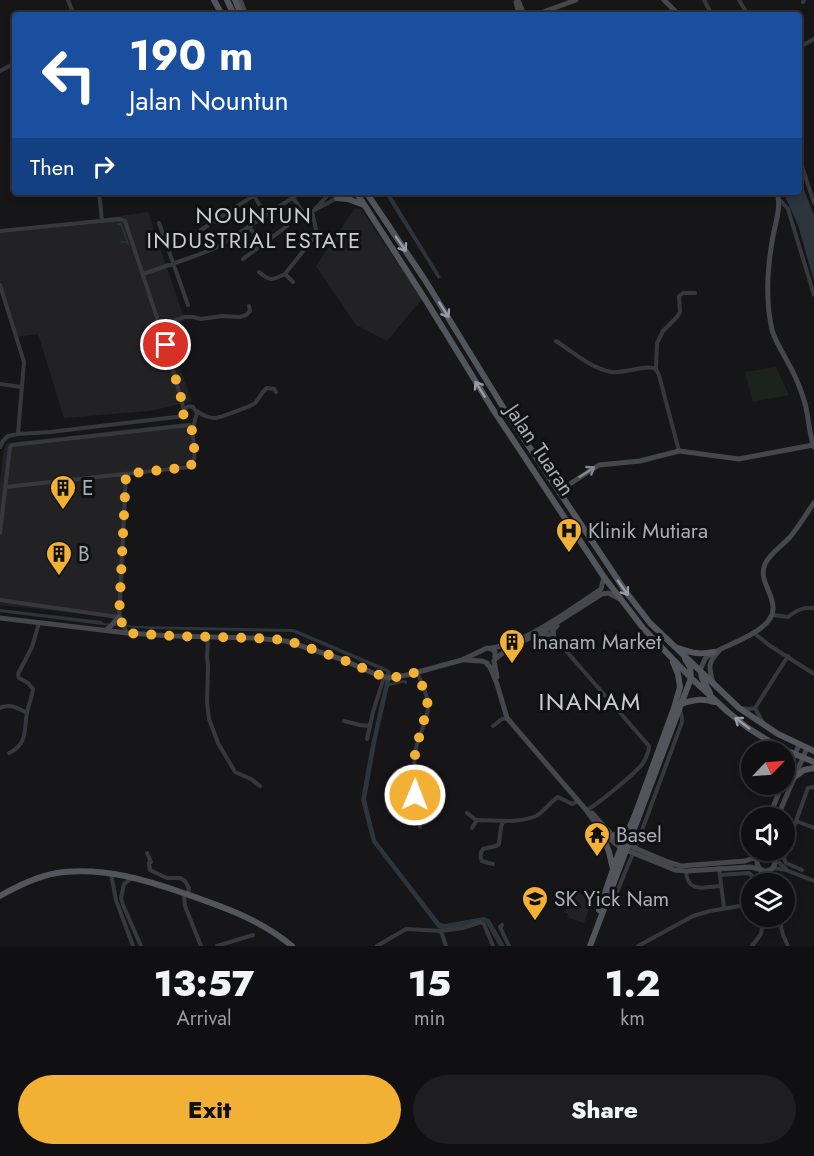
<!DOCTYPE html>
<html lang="en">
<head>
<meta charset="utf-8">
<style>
	:root { --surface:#101012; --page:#1e1e20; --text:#f1f3f6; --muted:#9c9d9f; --line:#303032; --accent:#f2b134 }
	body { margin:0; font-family:Jost,sans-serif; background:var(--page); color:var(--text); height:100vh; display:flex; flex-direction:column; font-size:22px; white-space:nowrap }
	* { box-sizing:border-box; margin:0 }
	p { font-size:20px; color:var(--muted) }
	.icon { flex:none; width:33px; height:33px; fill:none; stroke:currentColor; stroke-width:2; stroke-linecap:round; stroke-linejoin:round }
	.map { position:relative; height:946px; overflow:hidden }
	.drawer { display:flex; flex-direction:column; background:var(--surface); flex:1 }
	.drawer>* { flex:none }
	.top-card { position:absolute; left:12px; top:12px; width:790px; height:183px; border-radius:6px; box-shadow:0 3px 9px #0003,0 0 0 2px var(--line); background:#1a4fa0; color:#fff; overflow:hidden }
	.needle { width:39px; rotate:65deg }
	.fabs { position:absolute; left:741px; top:741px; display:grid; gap:12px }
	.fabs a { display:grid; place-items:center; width:54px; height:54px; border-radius:50%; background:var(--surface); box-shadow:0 3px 9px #0003,0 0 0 2px var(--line); font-size:30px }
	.pin { position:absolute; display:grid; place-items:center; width:51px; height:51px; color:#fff; margin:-26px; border:3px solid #fff; border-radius:50%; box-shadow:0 2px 6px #0007 }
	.me { position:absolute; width:66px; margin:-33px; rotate:1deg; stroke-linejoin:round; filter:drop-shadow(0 0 4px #0008) }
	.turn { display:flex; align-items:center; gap:21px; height:126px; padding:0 18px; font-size:27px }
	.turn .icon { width:78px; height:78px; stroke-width:2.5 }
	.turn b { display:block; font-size:42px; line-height:51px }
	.then { display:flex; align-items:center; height:57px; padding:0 18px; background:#0003; gap:12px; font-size:22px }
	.eta { display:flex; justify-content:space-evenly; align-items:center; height:102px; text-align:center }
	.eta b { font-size:36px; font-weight:800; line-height:42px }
	.primary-button { display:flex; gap:12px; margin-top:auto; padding:12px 18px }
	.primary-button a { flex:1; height:69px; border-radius:36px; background:var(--accent); color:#111; font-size:24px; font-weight:800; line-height:69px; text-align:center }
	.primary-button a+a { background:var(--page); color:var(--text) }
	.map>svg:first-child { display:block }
	.built { fill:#222225 }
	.green { fill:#1c231d }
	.water { fill:#2c353c }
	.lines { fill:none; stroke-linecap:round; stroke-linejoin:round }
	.stream { stroke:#2c353c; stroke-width:1.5 }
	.street { stroke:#37383d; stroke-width:4 }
	.secondary { stroke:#45474d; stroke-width:5 }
	.primary { stroke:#53555c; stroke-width:6 }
	.oneway { stroke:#979ba6 }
	.oneway2 { stroke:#858993 }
	.route { stroke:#f2b134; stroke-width:10; stroke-dasharray:0 18 }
	.labels { text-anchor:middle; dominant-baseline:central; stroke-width:6; stroke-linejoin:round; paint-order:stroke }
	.street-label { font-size:21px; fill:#a8adb8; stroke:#111113 }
	.poi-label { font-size:21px; fill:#a8adb8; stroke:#111113; text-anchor:start }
	.neighbourhood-label { font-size:22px; letter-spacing:1.5px; fill:#c9ccd4; stroke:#111113 }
	.quarter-label { font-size:24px; letter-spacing:1.5px; fill:#c9ccd4; stroke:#111113 }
</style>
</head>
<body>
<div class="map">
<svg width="814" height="946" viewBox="0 0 814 946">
	<rect width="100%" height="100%" fill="#161618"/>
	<path class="built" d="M355,208L361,209L422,299L387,341L356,325L316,266Z
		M148,212L185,321L165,328L192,401L150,411L64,418L38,334L15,337L0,290V233Z
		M184,423L191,434L192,458L190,464L127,472V507L122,618L0,605V484L4,449L7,443Z
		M573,891L593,899L584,923L567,917L568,914L564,912Z"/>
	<path class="green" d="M776,367L789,395L753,402L745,372Z"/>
	<path class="water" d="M800,180L814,215V281L798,225L783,192H800Z
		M384,192H389L441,277L438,279Z
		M0,609L102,621L103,623L135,626L294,629L388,669L391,672L390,683L404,680L407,681V684L403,683L389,686L377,738L366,799L376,840L440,923L445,924L484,917L490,920L505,946H499L485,921L444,930L438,928L372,842L361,800L370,750L385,682L386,672L292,632L151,629L102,625L0,612Z"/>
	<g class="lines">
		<path class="stream" d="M118,224H121L128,244
			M121,242H126"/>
		<path class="street" d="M68,0L74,15
			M704,0L712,15
			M739,0L748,15
			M803,2L804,0
			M800,47L814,39
			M0,71L13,64L15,57
			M800,160L814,203
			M99,192L102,221
			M254,196L266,215
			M293,198L302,211L309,213L337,198L346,192
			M779,199L788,209L814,295
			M315,209L331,192
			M159,223L188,305
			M249,226L262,245
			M201,230L259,192
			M0,231L120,219L125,221L166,345L184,410
			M243,259L287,226
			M259,272C271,282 272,280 285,274
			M143,274L195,256L218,247L301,192
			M293,282L285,274L315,236L316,230L312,211
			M0,285L24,362L18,434
			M160,326L184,317H193L201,319L222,316L240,317L246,315L250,311L249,306
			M556,341C573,352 590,368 611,372C622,374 645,365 653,368C657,369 657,372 659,375L679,451
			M656,369L657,343L663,331L677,317L680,312L679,296L683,293H695
			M0,384L21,387
			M197,411C202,415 208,418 215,418C220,418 251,406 255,403C260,398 261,392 267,388L274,389L276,392
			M184,416C182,409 187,405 193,407
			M0,447L3,441L8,436L18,434L50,432L184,416
			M126,474L119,617L127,633
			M5,487L189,467C199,459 192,445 193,433C193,426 195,419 197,413L193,407
			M0,533L10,447L12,445L190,425
			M0,600L118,617
			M773,615L788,617C797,610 803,607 814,608
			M547,629L649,746C649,752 646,758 643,763C638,771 597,805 588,809
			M754,633L769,645L814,674
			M208,637L207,658L208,666L207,702L209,719L218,743L235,772L251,779L260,786
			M417,672C421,682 427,693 428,703C429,717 421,730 417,744C412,763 413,808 420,827
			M0,708C10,703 18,708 27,713
			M741,708L749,709L755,708
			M755,708L788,656
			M755,708L762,721
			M344,721L360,725L370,726
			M493,726L502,719L507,718
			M367,739L373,712L384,677
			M9,753C28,744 24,730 27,712C29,704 32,697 33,689L28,683L19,678L18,674L32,647L39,623
			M467,813L476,820
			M796,821L814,828
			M472,828L477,820C497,820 517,824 536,816C544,812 550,802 558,797L572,804L578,801
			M147,853L151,862L149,863L150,870L167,878H180L185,881L189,888L188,894
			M775,859L786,869
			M493,864L482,861C480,857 480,853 483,849L496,846L499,844L501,827L503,822
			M719,868L724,908
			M773,868L786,870L814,881
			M802,870L786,863L784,858L796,821L808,788L814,787
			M686,871C687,894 705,887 721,886
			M111,874L116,900L133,946
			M720,875L749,873L754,878L755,884
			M132,878L124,884L121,898L123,905L141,946
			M184,894L185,906L201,946
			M606,906L612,904L638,841L682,722V717L680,710
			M760,916L762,927
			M502,925L500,927L509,946
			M441,931L446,946
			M217,946L253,935
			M377,946L406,929L441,931L463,928L481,922L484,924L493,946
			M638,946L693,916L710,911L752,904
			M752,946L761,934L762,927L780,922L783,935L788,946"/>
		<path class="secondary" d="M240,0L246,15
			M518,0L524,15
			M664,0L679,15
			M516,2L519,15
			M535,15L576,0
			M777,192C782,208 774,226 772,242C769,260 767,279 768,298C768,308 770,320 772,330C775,340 781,350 786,359C793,371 799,384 803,397C809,413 808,431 814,447
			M559,491L599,465L640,461L679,451L739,459L813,445
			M0,618L127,633L172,636L253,638L286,641L341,659L375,674L388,678L407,675L462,660L487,648L492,649L495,652V659
			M106,630C113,626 114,621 119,617
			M540,633L549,635L556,641
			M554,637L553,630L557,626
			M491,648C523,645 574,607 601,589L604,577
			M495,659L508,649L547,629L602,594L608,593L620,599
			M464,660L482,661L487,663
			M494,661L497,677
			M486,663L490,667L497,684L507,718L587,811L601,831L610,839L621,848L675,870L686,871L750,867L759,869
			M700,670L705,659L708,656C724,645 773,632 773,609C774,593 758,581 765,564C770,553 782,546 790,537C799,526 806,514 814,503
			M713,683C709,668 707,663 719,651
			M786,775L799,745
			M592,813L611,834L623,843L668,862L681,866L745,861L759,856
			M769,818L782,784
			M777,818L807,748
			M757 862a9 9 0 1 1 18 0a9 9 0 1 1-18 0Z
			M761,871L765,884
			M768,872L767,878L769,884
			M773,916L775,924
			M778,916L780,922"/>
		<path class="primary" d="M214,0L222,15
			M227,0L234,15
			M235,0L241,15
			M356,192L425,299L492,408L604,577L643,628L691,678L728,712L748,728L769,741L785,750L814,762
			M366,192L425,280L506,412L626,592L650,623L739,708L778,734L814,751
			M337,198L348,199L364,205
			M678,648C693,653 698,655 714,652
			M701,672L702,678L710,693
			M681,704C693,700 701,698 714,702
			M784,760L786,763L785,777
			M793,778L804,770L814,768
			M601,831L609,852L613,869
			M613,836L631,827
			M0,896C19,885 42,874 64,872C106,868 147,880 186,894C226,908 259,919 292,946
			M599,910L618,855L635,815L674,708L680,687L678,674L673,662
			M590,946L691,678L690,667L685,659"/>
	</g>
	<defs><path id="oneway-shaft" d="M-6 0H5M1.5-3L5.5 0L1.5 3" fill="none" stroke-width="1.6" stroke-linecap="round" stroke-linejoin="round" transform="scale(1.5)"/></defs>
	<g class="oneway">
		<use href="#oneway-shaft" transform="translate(401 244) rotate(55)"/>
		<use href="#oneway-shaft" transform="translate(444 310) rotate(58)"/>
		<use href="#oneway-shaft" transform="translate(480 389) rotate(-122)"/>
		<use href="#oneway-shaft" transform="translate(623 588) rotate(55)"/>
		<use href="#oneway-shaft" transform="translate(742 723) rotate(-143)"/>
	</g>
	<use class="oneway2" href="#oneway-shaft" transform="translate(587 472) rotate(-33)"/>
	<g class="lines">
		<path class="route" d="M166,345L182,401L183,414L187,419L193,433L195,460L192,464L189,467L126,474L119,617L127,633L172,636L253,638L286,640L341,659L384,677H399L417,672L426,696L428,706L415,752V795"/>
	</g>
	<defs>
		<symbol id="building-pin" viewBox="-11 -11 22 30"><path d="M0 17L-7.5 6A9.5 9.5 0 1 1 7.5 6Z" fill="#f2b134" stroke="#111113"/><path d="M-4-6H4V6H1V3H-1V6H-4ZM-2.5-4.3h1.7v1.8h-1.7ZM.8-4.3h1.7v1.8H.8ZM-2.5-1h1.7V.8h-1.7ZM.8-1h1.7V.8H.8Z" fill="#111"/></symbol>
		<symbol id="hospital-pin" viewBox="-11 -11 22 30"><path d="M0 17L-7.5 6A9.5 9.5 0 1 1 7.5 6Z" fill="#f2b134" stroke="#111113"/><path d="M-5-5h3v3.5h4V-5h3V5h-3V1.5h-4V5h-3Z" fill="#111"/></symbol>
		<symbol id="temple-pin" viewBox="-11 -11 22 30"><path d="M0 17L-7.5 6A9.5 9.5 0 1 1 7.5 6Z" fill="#f2b134" stroke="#111113"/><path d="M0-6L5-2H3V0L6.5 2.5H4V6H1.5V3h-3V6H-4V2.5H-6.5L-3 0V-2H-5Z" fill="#111"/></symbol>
		<symbol id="school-pin" viewBox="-11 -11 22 30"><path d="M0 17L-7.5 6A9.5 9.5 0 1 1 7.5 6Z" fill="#f2b134" stroke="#111113"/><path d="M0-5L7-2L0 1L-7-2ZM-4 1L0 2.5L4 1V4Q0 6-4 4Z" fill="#111"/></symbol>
	</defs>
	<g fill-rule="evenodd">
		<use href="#building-pin" x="48" y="473" width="30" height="40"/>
		<use href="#hospital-pin" x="554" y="516" width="30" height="40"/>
		<use href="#building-pin" x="44" y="539" width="30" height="40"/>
		<use href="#building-pin" x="497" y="627" width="30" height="40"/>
		<use href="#temple-pin" x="582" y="820" width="30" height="40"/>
		<use href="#school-pin" x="520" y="884" width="30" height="40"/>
	</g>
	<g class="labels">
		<g class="street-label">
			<text transform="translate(540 450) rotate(56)">Jalan Tuaran</text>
		</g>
		<g class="poi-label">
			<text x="82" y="488">E</text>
			<text x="588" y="531">Klinik Mutiara</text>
			<text x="78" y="554">B</text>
			<text x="532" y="642">Inanam Market</text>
			<text x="616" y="835">Basel</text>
			<text x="554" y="899">SK Yick Nam</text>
		</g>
		<g class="neighbourhood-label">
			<text x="254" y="215">NOUNTUN<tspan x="254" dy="25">INDUSTRIAL ESTATE</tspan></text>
		</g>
		<g class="quarter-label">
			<text x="590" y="701">INANAM</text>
		</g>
	</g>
</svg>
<div class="fabs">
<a><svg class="needle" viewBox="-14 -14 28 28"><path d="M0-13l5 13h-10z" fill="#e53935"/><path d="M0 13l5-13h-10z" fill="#9c9d9f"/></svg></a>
<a><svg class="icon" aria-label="sound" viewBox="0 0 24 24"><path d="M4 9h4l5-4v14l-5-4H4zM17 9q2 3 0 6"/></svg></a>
<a><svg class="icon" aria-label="layers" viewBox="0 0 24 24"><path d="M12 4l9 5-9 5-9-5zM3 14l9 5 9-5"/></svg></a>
</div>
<div class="pin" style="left:166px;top:345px;background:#d93025"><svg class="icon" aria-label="arrive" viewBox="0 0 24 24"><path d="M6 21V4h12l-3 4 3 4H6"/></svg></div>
<svg class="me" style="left:415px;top:795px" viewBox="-20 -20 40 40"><circle r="17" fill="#f2b134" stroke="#fff" stroke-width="3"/><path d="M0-11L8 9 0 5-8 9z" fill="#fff"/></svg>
<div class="top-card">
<div class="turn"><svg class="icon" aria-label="left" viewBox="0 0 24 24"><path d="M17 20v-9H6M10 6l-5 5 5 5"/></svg><div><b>190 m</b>Jalan Nountun</div></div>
<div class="then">Then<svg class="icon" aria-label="right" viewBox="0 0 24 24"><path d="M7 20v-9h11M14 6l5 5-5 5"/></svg></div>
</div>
</div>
<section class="drawer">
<div class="eta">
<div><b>13:57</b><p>Arrival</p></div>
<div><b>15</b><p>min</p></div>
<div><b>1.2</b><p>km</p></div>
</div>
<div class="primary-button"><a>Exit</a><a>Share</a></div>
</section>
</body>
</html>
